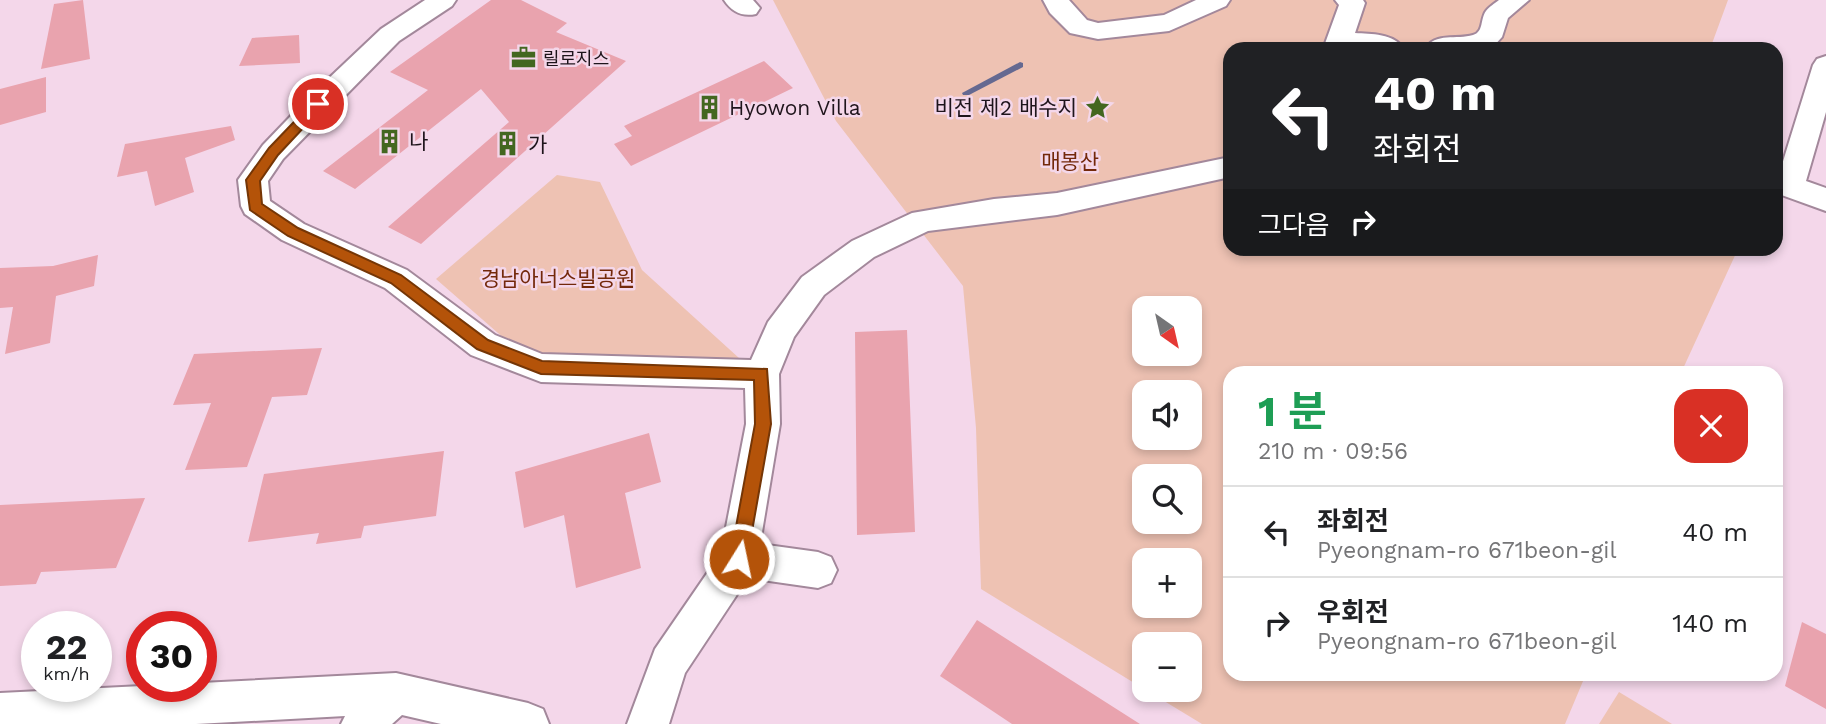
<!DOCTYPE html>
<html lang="ko">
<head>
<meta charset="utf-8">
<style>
	:root { --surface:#fff; --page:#f6f6f6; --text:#202124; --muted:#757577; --line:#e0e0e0 }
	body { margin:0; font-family:"Work Sans","Noto Sans KR",sans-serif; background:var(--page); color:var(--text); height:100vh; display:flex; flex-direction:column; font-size:26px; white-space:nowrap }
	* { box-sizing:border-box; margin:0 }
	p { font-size:23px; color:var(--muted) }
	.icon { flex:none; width:38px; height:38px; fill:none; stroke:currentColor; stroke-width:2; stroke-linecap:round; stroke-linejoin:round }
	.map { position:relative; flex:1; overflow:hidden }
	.details { position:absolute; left:1223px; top:366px; width:560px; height:315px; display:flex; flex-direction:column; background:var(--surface); border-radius:21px; box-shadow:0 4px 10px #0003 }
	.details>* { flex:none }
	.banner { position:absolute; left:1223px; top:42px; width:560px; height:214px; border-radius:21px; box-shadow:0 4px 10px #0003; background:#202124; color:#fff; overflow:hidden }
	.needle { width:46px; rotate:146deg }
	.buttons { position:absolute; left:1132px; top:296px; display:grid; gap:14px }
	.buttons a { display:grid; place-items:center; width:70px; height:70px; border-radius:14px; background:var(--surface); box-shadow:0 4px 10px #0003; font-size:35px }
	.speed { position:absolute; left:21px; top:611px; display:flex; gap:14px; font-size:35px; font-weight:700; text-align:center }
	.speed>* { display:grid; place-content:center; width:91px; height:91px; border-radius:50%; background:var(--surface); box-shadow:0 4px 10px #0003; line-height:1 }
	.speed small { font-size:18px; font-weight:400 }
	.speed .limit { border:10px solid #d22; background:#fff; color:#111 }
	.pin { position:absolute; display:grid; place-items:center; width:60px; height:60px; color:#fff; margin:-30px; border:4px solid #fff; border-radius:50%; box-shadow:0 2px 7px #0007 }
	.me { position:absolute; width:77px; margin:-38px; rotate:10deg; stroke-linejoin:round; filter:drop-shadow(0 0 5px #0008) }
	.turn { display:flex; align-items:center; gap:24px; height:147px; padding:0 35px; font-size:32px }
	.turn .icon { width:91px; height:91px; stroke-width:2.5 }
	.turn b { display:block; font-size:49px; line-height:60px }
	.then { display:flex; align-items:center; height:66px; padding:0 35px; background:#0003; gap:14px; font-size:26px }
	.round { display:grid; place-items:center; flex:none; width:74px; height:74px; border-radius:21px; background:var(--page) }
	.headline { display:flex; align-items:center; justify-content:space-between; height:119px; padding:0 35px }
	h1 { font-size:42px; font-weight:700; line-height:52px; color:#1e9e55 }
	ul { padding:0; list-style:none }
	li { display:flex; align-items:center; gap:21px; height:91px; padding:0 35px; border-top:2px solid var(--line) }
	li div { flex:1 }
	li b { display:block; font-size:26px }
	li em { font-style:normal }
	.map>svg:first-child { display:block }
	.green { fill:#eec2b3; fill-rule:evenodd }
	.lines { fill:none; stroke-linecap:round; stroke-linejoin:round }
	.stream { fill:#656991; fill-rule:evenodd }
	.building { fill:#e9a3ae }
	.minor-casing { stroke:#a3889b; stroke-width:4 }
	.minor { fill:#fff; fill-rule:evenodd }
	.route { fill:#b45309; stroke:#753606; stroke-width:2 }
	.labels { text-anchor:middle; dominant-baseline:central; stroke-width:5; stroke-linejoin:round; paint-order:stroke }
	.far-poi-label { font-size:18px; fill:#1e141b; stroke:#f4d7ea; text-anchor:start }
	.poi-label { font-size:21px; fill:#1e141b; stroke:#f4d7ea; text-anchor:start }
	.park-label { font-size:21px; fill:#73280a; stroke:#f4d7ea }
</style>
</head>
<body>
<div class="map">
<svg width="1826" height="724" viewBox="0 0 1826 724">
	<rect width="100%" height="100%" fill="#f4d7ea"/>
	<path class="green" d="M773,0H1728L1710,49H1230V248L1738,249L1681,373H1230V674H1586L1565,724H1202L1146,690H1190V644H1144V689L981,589L976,428L963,286L836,121ZM1144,308H1190V354H1144ZM1144,392H1190V438H1144ZM1144,476H1190V522H1144ZM1144,560H1190V606H1144Z
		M557,175L600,182L642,270L739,358L543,360L514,347L436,279Z
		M1619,692L1672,724H1599Z"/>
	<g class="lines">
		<path class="stream" d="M1020,62L1023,63V67L969,95H963L962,93Z"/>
	</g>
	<path class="building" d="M83,0L90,59L41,69L54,4Z
		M491,0H521L567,23L556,32L626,61L421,244L388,227L509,122L481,89L355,189L323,171L428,90L390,72Z
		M299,35L300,63L239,66L252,38Z
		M764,61L793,88L631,166L614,144L632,136L624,126Z
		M46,77V112L0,125V89Z
		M231,126L235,140L185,158L194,192L155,206L147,171L117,177L125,144Z
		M98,255L94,286L56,296L50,343L5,354L13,307L0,308V268L53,266Z
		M907,330L915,532L857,535L855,332Z
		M322,348L307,395L272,397L247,467L185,470L211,403L173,405L194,354Z
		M649,433L661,482L625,493L641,568L576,588L564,515L524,528L515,472Z
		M444,451L436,516L364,526L361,538L316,544L319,533L248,542L264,474Z
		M145,498L116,568L41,572L36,584L0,586V505Z
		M977,620L1140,724H1012L940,676Z
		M1802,622L1826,634V709L1785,686Z"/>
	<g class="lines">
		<defs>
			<path id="minor" d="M425,0H456L452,6L399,41L283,159L268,181L270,201L304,224L407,270L495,335L542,354L751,360L768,322L802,277L852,241L912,213L994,199L1057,193L1230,157V177L1057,215L928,231L874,257L824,295L794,337L779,374L780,424L760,544L818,552L831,557L837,570L831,583L818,588L748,578L685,673L669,724H627L655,649L721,553L746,424L745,388L541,382L471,355L385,288L282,240L245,214L241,206L238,180L263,145L309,97L381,29Z
				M724,0H753L760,8L756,14C742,17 732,12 724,0Z
				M1043,0H1069L1087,20L1098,23L1164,15L1196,0H1230L1226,6L1169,31L1098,39L1070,33L1050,13Z
				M1335,0H1363L1365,3L1355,33C1371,34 1394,33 1404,49H1323L1339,5Z
				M1499,0H1529L1508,18L1502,37L1492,48L1425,49C1435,32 1457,40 1473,35C1484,32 1480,19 1486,11C1489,7 1495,3 1499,0Z
				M1826,56V112L1806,181L1826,188V211L1776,193V170L1780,171L1813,65L1817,59Z
				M396,673L528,703L543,709L549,724H441L402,715L392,724H341L345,716L196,724H0V693L142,686H201V683Z"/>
		</defs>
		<use href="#minor" class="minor-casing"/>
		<use href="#minor" class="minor"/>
	</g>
	<path class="route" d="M318,100L325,104L323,107L278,155L260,181L262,204L298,228L401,275L488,340L542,361L767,369L771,424L746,565L739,568L733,565L730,559L755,424L754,380L541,374L477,349L391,283L288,236L250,210L246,180L269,148L314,101Z"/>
	<defs>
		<symbol id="office-bare" viewBox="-9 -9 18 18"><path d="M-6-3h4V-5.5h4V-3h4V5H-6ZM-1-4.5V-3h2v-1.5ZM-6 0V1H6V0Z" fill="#436720" stroke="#f4d7ea" stroke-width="2.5" paint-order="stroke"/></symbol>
		<symbol id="building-bare" viewBox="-9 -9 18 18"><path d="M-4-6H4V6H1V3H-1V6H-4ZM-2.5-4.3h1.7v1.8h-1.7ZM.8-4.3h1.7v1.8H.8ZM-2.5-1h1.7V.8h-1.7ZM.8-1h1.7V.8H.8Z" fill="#436720" stroke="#f4d7ea" stroke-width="2.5" paint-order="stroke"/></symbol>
		<symbol id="sight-bare" viewBox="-9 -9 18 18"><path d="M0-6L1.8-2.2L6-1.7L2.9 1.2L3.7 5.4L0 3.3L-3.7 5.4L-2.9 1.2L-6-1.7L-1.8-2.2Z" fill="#436720" stroke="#f4d7ea" stroke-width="2.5" paint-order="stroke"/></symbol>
	</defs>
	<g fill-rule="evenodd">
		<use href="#office-bare" x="506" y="40" width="35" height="35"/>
		<use href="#building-bare" x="692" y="90" width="35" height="35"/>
		<use href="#sight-bare" x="1080" y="90" width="35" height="35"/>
		<use href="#building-bare" x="372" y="124" width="35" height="35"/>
		<use href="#building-bare" x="490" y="126" width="35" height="35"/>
	</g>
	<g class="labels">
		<g class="far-poi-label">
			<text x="543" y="58">릴로지스</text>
		</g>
		<g class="poi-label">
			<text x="729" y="107">Hyowon Villa</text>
			<text x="1077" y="107" text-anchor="end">비전 제2 배수지</text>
			<text x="409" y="141">나</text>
			<text x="528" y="144">가</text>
		</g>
		<g class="park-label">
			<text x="1070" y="161">매봉산</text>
			<text x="558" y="278">경남아너스빌공원</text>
		</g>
	</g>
</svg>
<div class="buttons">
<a><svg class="needle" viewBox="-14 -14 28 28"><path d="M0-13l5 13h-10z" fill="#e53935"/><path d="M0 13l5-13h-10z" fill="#757577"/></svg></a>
<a><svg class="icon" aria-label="sound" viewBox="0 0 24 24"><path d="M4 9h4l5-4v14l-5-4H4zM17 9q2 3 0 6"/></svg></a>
<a><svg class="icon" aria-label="search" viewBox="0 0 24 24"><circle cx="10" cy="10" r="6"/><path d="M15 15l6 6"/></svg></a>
<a>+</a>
<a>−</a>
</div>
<div class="speed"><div>22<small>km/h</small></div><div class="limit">30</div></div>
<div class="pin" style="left:318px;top:104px;background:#d93025"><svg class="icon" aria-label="arrive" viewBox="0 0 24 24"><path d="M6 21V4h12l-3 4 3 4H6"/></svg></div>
<svg class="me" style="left:739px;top:559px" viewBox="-20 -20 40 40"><circle r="17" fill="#b45309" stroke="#fff" stroke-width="3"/><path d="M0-11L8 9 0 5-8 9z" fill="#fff"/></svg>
<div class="banner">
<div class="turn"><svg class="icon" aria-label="left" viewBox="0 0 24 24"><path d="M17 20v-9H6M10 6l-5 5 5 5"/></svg><div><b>40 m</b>좌회전</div></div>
<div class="then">그다음<svg class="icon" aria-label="right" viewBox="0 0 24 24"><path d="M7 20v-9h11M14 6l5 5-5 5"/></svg></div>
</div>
<section class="details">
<div class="headline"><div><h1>1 분</h1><p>210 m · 09:56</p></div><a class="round" style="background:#d93025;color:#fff"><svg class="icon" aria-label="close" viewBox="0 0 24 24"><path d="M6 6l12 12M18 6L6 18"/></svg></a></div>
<ul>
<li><svg class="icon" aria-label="left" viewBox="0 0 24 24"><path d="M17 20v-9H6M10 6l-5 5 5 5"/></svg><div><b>좌회전</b><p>Pyeongnam-ro 671beon-gil</p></div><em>40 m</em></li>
<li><svg class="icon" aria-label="right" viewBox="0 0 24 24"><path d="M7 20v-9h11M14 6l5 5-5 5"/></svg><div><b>우회전</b><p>Pyeongnam-ro 671beon-gil</p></div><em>140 m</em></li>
</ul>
</section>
</div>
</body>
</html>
